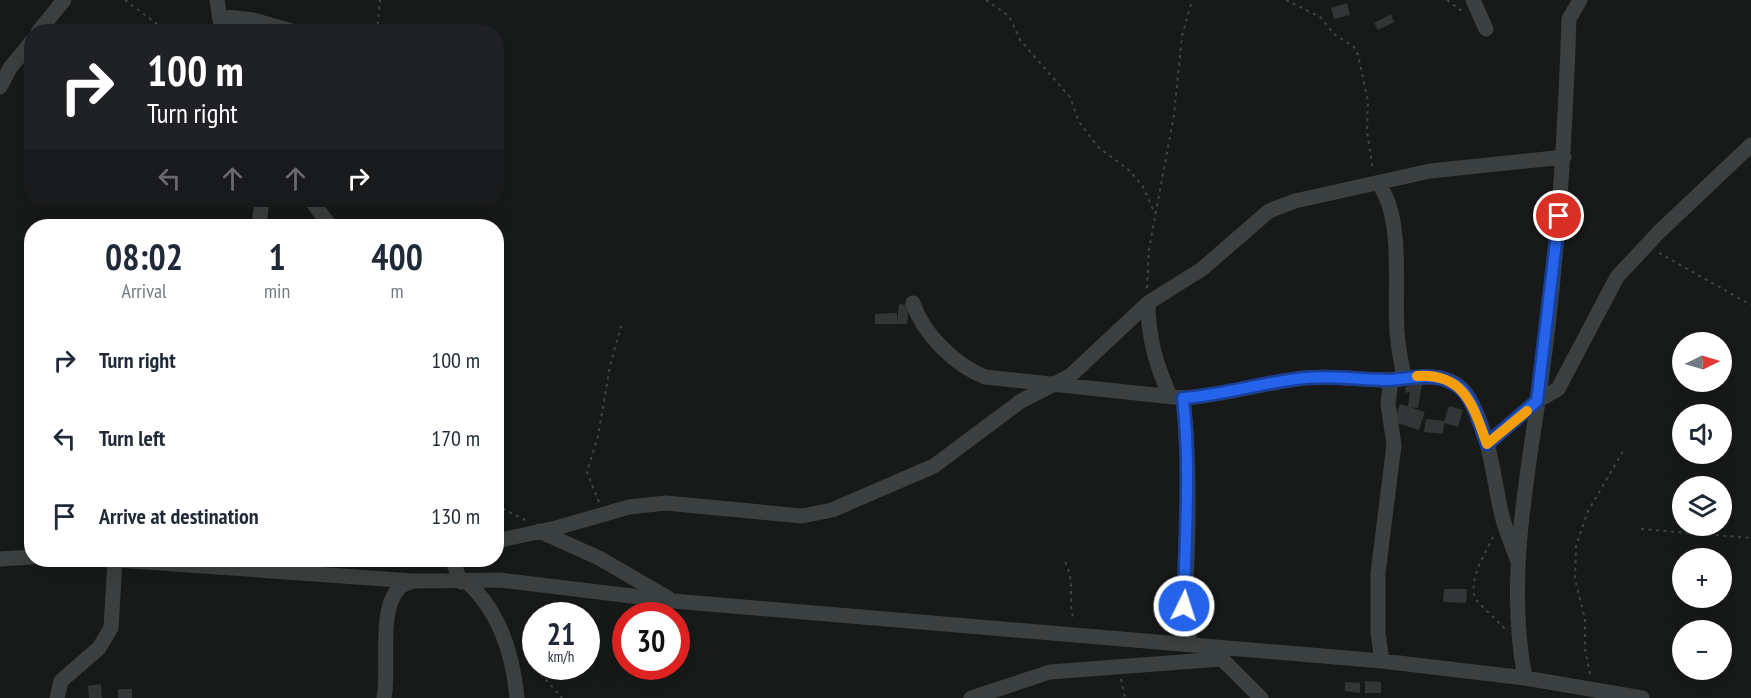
<!DOCTYPE html>
<html lang="en">
<head>
<meta charset="utf-8">
<style>
	:root { --surface:#fff; --page:#f6f6f7; --text:#1f2937; --muted:#747a83 }
	body { margin:0; font-family:"PT Sans Narrow",sans-serif; background:var(--page); color:var(--text); height:100vh; display:flex; flex-direction:column; font-size:22px; white-space:nowrap }
	* { box-sizing:border-box; margin:0 }
	p { font-size:20px; color:var(--muted) }
	.icon { flex:none; width:33px; height:33px; fill:none; stroke:currentColor; stroke-width:2; stroke-linecap:round; stroke-linejoin:round }
	.map { position:relative; flex:1; overflow:hidden }
	.drawer { position:absolute; left:24px; top:219px; width:480px; height:348px; display:flex; flex-direction:column; background:var(--surface); border-radius:24px; box-shadow:0 6px 24px #0002 }
	.drawer>* { flex:none }
	.guide { position:absolute; left:24px; top:24px; width:480px; height:183px; border-radius:24px; box-shadow:0 6px 24px #0002; background:#202124; color:#fff; overflow:hidden }
	.needle { width:39px; rotate:85deg }
	.tools { position:absolute; left:1672px; top:332px; display:grid; gap:12px }
	.tools a { display:grid; place-items:center; width:60px; height:60px; border-radius:50%; background:var(--surface); box-shadow:0 6px 24px #0002; font-size:30px }
	.speed { position:absolute; left:522px; top:602px; display:flex; gap:12px; font-size:30px; font-weight:700; text-align:center }
	.speed>* { display:grid; place-content:center; width:78px; height:78px; border-radius:50%; background:var(--surface); box-shadow:0 6px 24px #0002; line-height:1 }
	.speed small { font-size:15px; font-weight:400 }
	.speed .limit { border:9px solid #d22; background:#fff; color:#111 }
	.pin { position:absolute; display:grid; place-items:center; width:51px; height:51px; color:#fff; margin:-26px; border:3px solid #fff; border-radius:50%; box-shadow:0 2px 6px #0007 }
	.me { position:absolute; width:66px; margin:-33px; rotate:4deg; stroke-linejoin:round; filter:drop-shadow(0 0 4px #0008) }
	.turn { display:flex; align-items:center; gap:21px; height:126px; padding:0 24px; font-size:27px }
	.turn .icon { width:78px; height:78px; stroke-width:2.5 }
	.turn b { display:block; font-size:42px; line-height:51px }
	.lanes { display:flex; align-items:center; height:57px; padding:0 24px; background:#0003; justify-content:center; gap:30px; direction:ltr }
	.lanes .off { opacity:.35 }
	.eta { display:flex; justify-content:space-evenly; align-items:center; height:102px; text-align:center }
	.eta b { font-size:36px; font-weight:600; line-height:42px }
	ul { padding:0; list-style:none }
	li { display:flex; align-items:center; gap:18px; height:78px; padding:0 24px }
	li div { flex:1 }
	li b { display:block; font-size:22px }
	li em { font-style:normal }
	.map>svg:first-child { display:block }
	.building { fill:#333536 }
	.lines { fill:none; stroke-linecap:round; stroke-linejoin:round }
	.path { stroke:#3f4644; stroke-width:2; stroke-dasharray:3 4.5; stroke-linecap:butt }
	.minor { stroke:#3b4140; stroke-width:15 }
	.route-casing { stroke:#184099; stroke-width:15 }
	.route { stroke:#2563eb; stroke-width:10 }
	.slow { stroke:#f59e0b; stroke-width:10 }
</style>
</head>
<body>
<div class="map">
<svg width="1751" height="698" viewBox="0 0 1751 698">
	<rect width="100%" height="100%" fill="#181a1a"/>
	<path class="building" d="M1347,3L1350,15L1334,19L1331,8Z
		M1391,14L1394,22L1378,30L1374,23Z
		M899,304L909,305L907,324H875V314L897,313V323Z
		M1422,383L1418,408L1408,407L1410,392L1406,393L1405,387Z
		M1400,404L1425,412L1419,430L1394,422Z
		M1449,406L1463,410L1458,427L1444,423L1443,434L1424,432L1426,419L1444,421Z
		M1444,589H1467L1466,603L1443,602Z
		M1365,681L1381,682V693H1365Z
		M1345,682L1360,683V693L1345,691Z
		M101,684L102,698H89L88,686Z
		M118,689H132V698H118Z"/>
	<g class="lines">
		<path class="path" d="M125,0L168,32
			M986,0L1009,16L1020,40L1070,97L1079,122L1098,147L1130,171L1143,187L1155,214
			M1286,0L1320,17L1334,34L1354,47L1358,55L1368,101L1367,131L1373,170
			M1447,0L1462,11
			M377,32L380,0
			M1659,253L1751,305
			M1147,288L1149,249L1174,115L1182,36L1192,0
			M599,502L587,472L598,436L610,366L621,326
			M496,505L525,520
			M1641,529L1751,538
			M1493,537C1484,556 1469,578 1475,599L1505,629
			M1065,562C1076,581 1067,601 1074,620
			M526,657L562,698
			M1590,674L1585,649V619L1575,579L1576,546L1588,511L1625,448
			M1121,679L1125,698"/>
		<path class="minor" d="M217,0L222,32
			M1473,0L1486,29
			M219,16L253,20L295,32
			M38,32L64,0
			M0,87L10,68L32,41
			M1379,184C1404,220 1394,288 1397,331C1398,347 1401,362 1404,377
			M311,200L330,226
			M259,226L262,200
			M913,303C923,334 955,365 985,377L1183,398C1224,395 1263,383 1304,378C1330,375 1359,380 1386,380C1415,379 1450,367 1469,398C1490,434 1493,477 1502,516C1506,531 1512,545 1517,559
			M1148,303C1148,337 1156,365 1170,396
			M1183,398C1189,451 1189,507 1187,560C1185,590 1184,614 1190,643
			M1487,444L1537,401L1558,389L1617,277L1659,232L1751,145
			M539,531L599,558L668,598
			M496,541L556,528L629,507L666,503L802,516L832,510L934,466L1021,401L1070,376L1148,303L1202,269L1269,211L1295,201L1430,171L1564,157
			M0,559L32,557
			M118,560L413,581L500,580L673,601L1382,661L1525,678L1642,698
			M452,560L461,582
			M467,582C500,612 513,654 517,698
			M1215,652L1261,698
			M1382,661L1378,633V573L1394,445L1388,404L1391,380
			M1525,678C1506,579 1527,479 1541,381C1558,261 1565,140 1569,19L1580,0
			M57,698L61,681L99,648L111,628L115,560
			M384,698C390,669 377,609 400,587C403,584 409,583 413,581
			M971,698L1050,672L1221,659"/>
	</g>
	<g class="lines">
		<defs>
			<path id="route" d="M1184,606C1185,537 1191,467 1183,398C1224,395 1264,382 1305,378C1332,375 1361,380 1388,380C1413,379 1436,370 1459,387C1474,399 1480,426 1487,444L1537,401L1559,216"/>
		</defs>
		<use href="#route" class="route-casing"/>
		<use href="#route" class="route"/>
		<path class="slow" d="M1417,376C1465,373 1473,406 1487,444L1527,411"/>
	</g>
</svg>
<div class="tools">
<a><svg class="needle" viewBox="-14 -14 28 28"><path d="M0-13l5 13h-10z" fill="#e53935"/><path d="M0 13l5-13h-10z" fill="#747a83"/></svg></a>
<a><svg class="icon" aria-label="sound" viewBox="0 0 24 24"><path d="M4 9h4l5-4v14l-5-4H4zM17 9q2 3 0 6"/></svg></a>
<a><svg class="icon" aria-label="layers" viewBox="0 0 24 24"><path d="M12 4l9 5-9 5-9-5zM3 14l9 5 9-5"/></svg></a>
<a>+</a>
<a>−</a>
</div>
<div class="speed"><div>21<small>km/h</small></div><div class="limit">30</div></div>
<div class="pin" style="left:1559px;top:216px;background:#d93025"><svg class="icon" aria-label="arrive" viewBox="0 0 24 24"><path d="M6 21V4h12l-3 4 3 4H6"/></svg></div>
<svg class="me" style="left:1184px;top:606px" viewBox="-20 -20 40 40"><circle r="17" fill="#2563eb" stroke="#fff" stroke-width="3"/><path d="M0-11L8 9 0 5-8 9z" fill="#fff"/></svg>
<div class="guide">
<div class="turn"><svg class="icon" aria-label="right" viewBox="0 0 24 24"><path d="M7 20v-9h11M14 6l5 5-5 5"/></svg><div><b>100 m</b>Turn right</div></div>
<div class="lanes"><svg class="icon off" aria-label="left" viewBox="0 0 24 24"><path d="M17 20v-9H6M10 6l-5 5 5 5"/></svg><svg class="icon off" aria-label="ahead" viewBox="0 0 24 24"><path d="M12 20V5M6 11l6-6 6 6"/></svg><svg class="icon off" aria-label="ahead" viewBox="0 0 24 24"><path d="M12 20V5M6 11l6-6 6 6"/></svg><svg class="icon" aria-label="right" viewBox="0 0 24 24"><path d="M7 20v-9h11M14 6l5 5-5 5"/></svg></div>
</div>
<section class="drawer">
<div class="eta">
<div><b>08:02</b><p>Arrival</p></div>
<div><b>1</b><p>min</p></div>
<div><b>400</b><p>m</p></div>
</div>
<ul>
<li><svg class="icon" aria-label="right" viewBox="0 0 24 24"><path d="M7 20v-9h11M14 6l5 5-5 5"/></svg><div><b>Turn right</b></div><em>100 m</em></li>
<li><svg class="icon" aria-label="left" viewBox="0 0 24 24"><path d="M17 20v-9H6M10 6l-5 5 5 5"/></svg><div><b>Turn left</b></div><em>170 m</em></li>
<li><svg class="icon" aria-label="arrive" viewBox="0 0 24 24"><path d="M6 21V4h12l-3 4 3 4H6"/></svg><div><b>Arrive at destination</b></div><em>130 m</em></li>
</ul>
</section>
</div>
</body>
</html>
